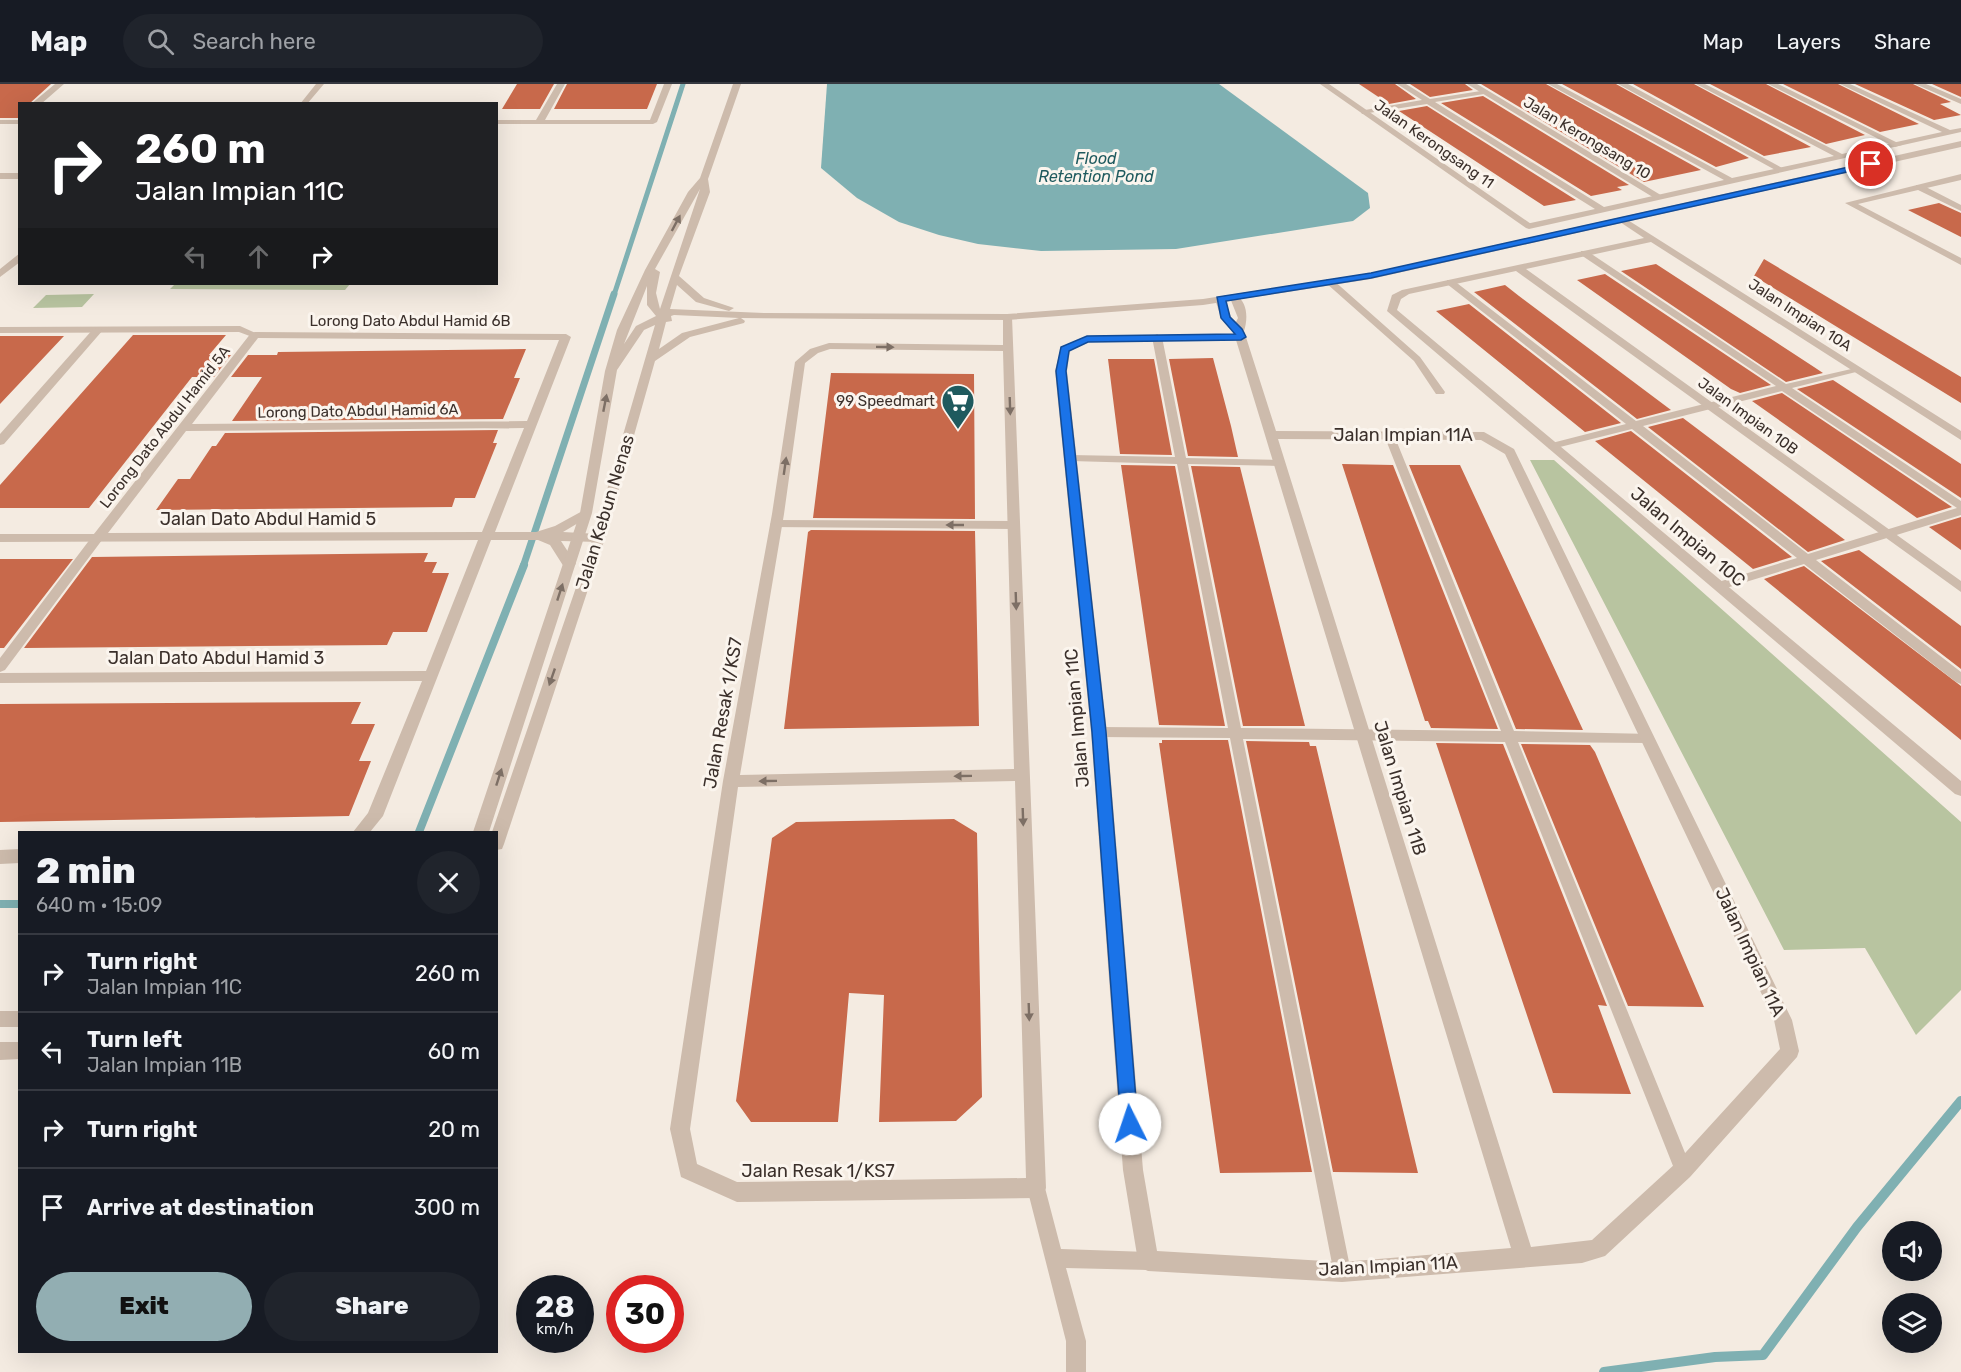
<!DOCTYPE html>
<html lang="en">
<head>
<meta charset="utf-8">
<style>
	:root { --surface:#171b24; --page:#20242c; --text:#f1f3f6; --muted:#9ea1a6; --line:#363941; --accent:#92aeb2 }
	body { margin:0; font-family:Rubik,sans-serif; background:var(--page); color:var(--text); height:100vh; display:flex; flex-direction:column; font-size:22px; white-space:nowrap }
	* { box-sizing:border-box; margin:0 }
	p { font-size:20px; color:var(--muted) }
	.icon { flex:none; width:33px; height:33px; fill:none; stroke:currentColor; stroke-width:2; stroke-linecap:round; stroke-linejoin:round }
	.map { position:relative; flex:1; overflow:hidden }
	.panel { position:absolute; left:18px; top:747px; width:480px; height:522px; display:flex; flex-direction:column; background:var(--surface); border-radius:0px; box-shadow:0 6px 24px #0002 }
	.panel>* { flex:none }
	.hud { position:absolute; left:18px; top:18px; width:480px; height:183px; border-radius:0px; box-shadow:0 6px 24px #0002; background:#202124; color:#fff; overflow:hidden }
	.tools { position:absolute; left:1882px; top:1137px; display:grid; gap:12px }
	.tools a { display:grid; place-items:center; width:60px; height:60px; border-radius:50%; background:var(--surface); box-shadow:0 6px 24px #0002; font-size:30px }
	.speed { position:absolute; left:516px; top:1191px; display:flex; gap:12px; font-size:30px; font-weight:700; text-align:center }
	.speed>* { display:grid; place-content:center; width:78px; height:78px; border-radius:50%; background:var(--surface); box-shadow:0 6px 24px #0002; line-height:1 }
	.speed small { font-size:15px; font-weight:400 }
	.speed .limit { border:9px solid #d22; background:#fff; color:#111 }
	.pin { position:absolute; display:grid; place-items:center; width:51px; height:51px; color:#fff; margin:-26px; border:3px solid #fff; border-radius:50%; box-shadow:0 2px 6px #0007 }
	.me { position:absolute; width:66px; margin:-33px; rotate:356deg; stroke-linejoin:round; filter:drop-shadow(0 0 4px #0008) }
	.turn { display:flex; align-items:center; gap:21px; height:126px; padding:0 18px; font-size:27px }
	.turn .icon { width:78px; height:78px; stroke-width:2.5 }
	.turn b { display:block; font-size:42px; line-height:51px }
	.lanes { display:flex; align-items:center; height:57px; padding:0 18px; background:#0003; justify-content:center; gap:30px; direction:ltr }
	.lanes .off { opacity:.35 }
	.round { display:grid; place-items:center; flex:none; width:63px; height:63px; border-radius:32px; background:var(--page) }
	.head { display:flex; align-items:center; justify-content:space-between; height:102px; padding:0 18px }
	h1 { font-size:36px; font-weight:800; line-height:45px }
	.action { display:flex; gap:12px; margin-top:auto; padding:12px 18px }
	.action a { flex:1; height:69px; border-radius:36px; background:var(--accent); color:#111; font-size:24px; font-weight:800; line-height:69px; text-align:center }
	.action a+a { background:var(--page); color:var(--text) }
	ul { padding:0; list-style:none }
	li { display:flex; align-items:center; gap:18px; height:78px; padding:0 18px; border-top:2px solid var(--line) }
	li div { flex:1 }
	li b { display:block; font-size:22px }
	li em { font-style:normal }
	header { display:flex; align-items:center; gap:36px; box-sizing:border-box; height:84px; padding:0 30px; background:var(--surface); border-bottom:2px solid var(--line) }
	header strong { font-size:28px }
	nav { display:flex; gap:33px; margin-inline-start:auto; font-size:21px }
	.search { width:420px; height:54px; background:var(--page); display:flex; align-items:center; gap:15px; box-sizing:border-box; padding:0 21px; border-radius:33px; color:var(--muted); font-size:22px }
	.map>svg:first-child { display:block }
	.green { fill:#b8c4a0 }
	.water { fill:#7fb0b2 }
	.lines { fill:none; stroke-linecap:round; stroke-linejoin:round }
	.stream-far3 { stroke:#7fb0b2; stroke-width:5 }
	.stream-far2 { stroke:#7fb0b2; stroke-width:7 }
	.stream-far1 { stroke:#7fb0b2; stroke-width:8 }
	.stream { stroke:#7fb0b2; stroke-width:10 }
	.building { fill:#c8694b }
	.service { fill:#cdbbac; fill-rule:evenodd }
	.minor { fill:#cdbbac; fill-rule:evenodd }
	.tertiary { fill:#cdbbac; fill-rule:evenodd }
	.oneway { fill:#7d6f65 }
	.route { fill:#1a73e8; stroke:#114b97; stroke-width:1.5 }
	.labels { text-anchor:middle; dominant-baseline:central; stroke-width:6; stroke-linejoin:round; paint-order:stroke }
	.far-street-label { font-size:15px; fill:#3b302b; stroke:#fbf5ee }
	.far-poi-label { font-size:15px; fill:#3b302b; stroke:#fbf5ee; text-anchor:end }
	.far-water-label { font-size:16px; font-style:italic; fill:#1f5a5e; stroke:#fbf5ee }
	.street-label { font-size:18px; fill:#3b302b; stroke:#fbf5ee }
</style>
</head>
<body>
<header>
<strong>Map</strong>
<div class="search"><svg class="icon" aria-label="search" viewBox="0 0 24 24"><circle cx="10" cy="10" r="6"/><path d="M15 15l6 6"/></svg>Search here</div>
<nav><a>Map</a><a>Layers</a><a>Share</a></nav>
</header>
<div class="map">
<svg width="1961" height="1288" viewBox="0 0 1961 1288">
	<rect width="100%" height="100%" fill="#f4ebe1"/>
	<path class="green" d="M175,200H350L345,206L170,205Z
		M94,210L82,223L33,224L46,211Z
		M1530,376H1554L1961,738V906L1916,951L1865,864L1784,866Z"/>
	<path class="water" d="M827,0H1219L1368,109L1370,124L1353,137L1176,165L1041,167L978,160L939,151L899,138L857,114L821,84Z"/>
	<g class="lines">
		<path class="stream-far3" d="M614,211L683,0"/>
		<path class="stream-far2" d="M523,483L614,210"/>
		<path class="stream-far1" d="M419,748L524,481
			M0,820H20"/>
		<path class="stream" d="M1604,1288L1715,1273L1763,1271L1857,1143L1961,1017"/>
	</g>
	<path class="building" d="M0,0H51L29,20H20V34H0Z
		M517,0H554L540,25H502Z
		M567,0H657L647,25H554Z
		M1359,0H1395L1416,15L1389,20Z
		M1410,0H1465L1473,6L1430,13Z
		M1481,0H1546L1701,86L1644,98Z
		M1562,0H1616L1749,74L1716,83Z
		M1633,0H1694L1811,63L1764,72Z
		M1710,0H1766L1865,51L1826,60Z
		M1783,0H1838L1919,40L1880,48Z
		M1855,0H1913L1951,18L1940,20L1961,31L1934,36Z
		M1932,0H1961V13Z
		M1483,12L1629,101L1617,103L1622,106L1591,112L1441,19Z
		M1427,22L1576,116L1544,122L1399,27Z
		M1939,119L1961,129V153L1908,126Z
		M1764,175L1961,293V319L1754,192Z
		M1656,180L1814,283L1823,289L1786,298L1621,187Z
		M1605,190L1771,301L1740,309L1731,305L1577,196Z
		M1505,201L1519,212L1671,326L1637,335L1474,208Z
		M1469,220L1621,339L1585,348L1436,227Z
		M133,251H226L209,271H231L214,293H192L89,424H0V401Z
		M0,252H64L0,320Z
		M526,265L514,294H520L503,335L232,337L262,293H231L248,271H277L278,268Z
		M1213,274L1231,342L1238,373L1188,372L1169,275Z
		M1108,275H1154L1172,371L1120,370Z
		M831,289L974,290L975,435L813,434Z
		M1833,296L1961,380V414L1797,305Z
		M1782,309L1952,423L1917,434L1752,317Z
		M1683,334L1785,411L1845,456L1808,468L1648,343Z
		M498,346L493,359H497L475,414H455L452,423L156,426L178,395H190L212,362H216L225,349Z
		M1631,347L1792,473L1753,485L1595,357Z
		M1342,380L1393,381L1498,645L1431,644L1428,637H1425Z
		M1121,381L1175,382L1225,642L1159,641Z
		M1409,381H1460L1583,646L1516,645Z
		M1191,382L1240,383L1305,642H1243Z
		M1961,433V466L1929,443Z
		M811,446L975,447L979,642L784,645L808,448Z
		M1859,466L1961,542V585L1821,477Z
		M428,469L424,478H437L432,489H449L427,548H393L387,561L24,564L92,473Z
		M0,475H73L4,564H0Z
		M1804,482L1961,602V656L1764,495Z
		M361,618L351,640H375L359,677H371L349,732L0,738V620Z
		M1162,656H1228L1312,1088L1220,1089L1159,659H1162Z
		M1246,657L1309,658L1310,662H1316L1418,1089L1333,1088Z
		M1436,659L1503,660L1607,922L1598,921L1631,1010L1553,1009Z
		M1521,660L1590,661L1595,668L1704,923L1628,922Z
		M954,735L977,749L982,1013L956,1037L879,1038L884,911L849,909L838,1038H751L736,1017L772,754L796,738Z"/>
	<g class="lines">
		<path class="service" d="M316,0H324L307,20H300Z
			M1397,0H1406L1430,15L1487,6L1488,8L1484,10L1435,18L1604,123L1724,96L1548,0H1557L1732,94L1834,72L1696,0H1705L1842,70L1942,48L1840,0H1850L1950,46L1961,44V48L1529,145L1526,144V140L1595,125L1427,20L1362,30L1361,28L1365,26L1422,16Z
			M1916,101H1922L1961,121V127L1916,105Z
			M1581,167H1587L1786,300L1860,283V287L1792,304L1961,417V431L1816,476L1961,588V600L1956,598L1804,480L1723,505H1715L1713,502L1715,499L1797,474L1632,345L1552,365L1548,364V360L1626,340L1447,200V196H1453L1636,337L1776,302L1581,171ZM1782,307L1957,424L1808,470L1643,342Z
			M1326,195H1332L1420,273L1445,308L1444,310H1436L1414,277L1326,199Z
			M240,242L260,251L255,254L239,248L0,249V243Z
			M1157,250L1162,253L1186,374L1280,376L1285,379L1280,382L1188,380L1241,644L1501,647L1384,351L1389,348L1394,351L1514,647L1652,650L1654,654L1652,658L1647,659L1518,658L1692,1086L1689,1092L1683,1095L1677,1092L1505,658L1243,655L1351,1188L1349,1195L1342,1197L1335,1195L1230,654L1099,653L1092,648L1099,643L1228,644L1177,380L1071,377L1066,374L1071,371L1175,373L1152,253Z
			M776,436L1013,437L1019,441L1013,445L772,443L770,440Z
			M98,449L102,450L104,453L102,456L5,586L0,588V574L94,450Z
			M1036,1095L1042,1098L1045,1104L1061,1165L1148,1168L1155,1170L1157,1177L1155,1184L1148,1186L1066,1184L1086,1257V1288H1066V1257L1027,1104L1030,1098Z"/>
		<path class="minor" d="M55,0H64L41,20H31Z
			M557,0H565L545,36H650L664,0H672L657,38L653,40H496V36H536Z
			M1320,0H1329L1534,142L1526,144Z
			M1467,0H1477L1664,113L1656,115Z
			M1618,0H1628L1786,86L1779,88Z
			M1768,0H1778L1902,61L1895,63Z
			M1915,0H1926L1961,15V20Z
			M0,36H20V40H0Z
			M0,89H20V95H0Z
			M1961,90V96L1858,120L1961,174V181L1845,119Z
			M1623,133L1961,347V356L1651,158L1526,185L1961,497V508L1516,187L1409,210L1401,215L1397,226L1961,697V712L1955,710L1387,227L1392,211L1402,206L1644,154L1620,138L1618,136Z
			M20,169V178L0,193V185Z
			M1220,212L1225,215L1231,233L1236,238L1238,234L1230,214L1235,211C1248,217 1248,235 1244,247L1276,347L1484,348L1514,365L1792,936L1799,967L1797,973L1690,1093L1605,1172L1582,1179L1342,1198L1148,1187L1141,1184L1138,1177L1123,1086L1091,648L1055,287L1061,263L1087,252L1235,250L1221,234L1215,215ZM1236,256L1265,351L1511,1164L1342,1178L1157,1167L1143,1086L1107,648L1067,287L1070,267L1089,258ZM1278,355L1481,356L1505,370L1774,936L1780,965L1676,1079L1592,1156L1531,1163Z
			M1003,231L1012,233L1046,1104L1043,1111L1036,1114L737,1118L681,1093L670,1045L723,697L772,430L795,278L810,265L829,259L1003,261ZM830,265L1003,267L1014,685L740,691L784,430L805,279L818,269ZM1015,697L1026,1094L737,1098L697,1080L690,1045L738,703Z
			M94,244L103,246L4,360L0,361V350Z
			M255,248L566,250L571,253L495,448H536L555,442L586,425L590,426V432L563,448L599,450L605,454L599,458L561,457L576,480L569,484L564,483L550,461L538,456H491L383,732L370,748H353L368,729L422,597L0,599V589L426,587L478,456L0,458V450H94L251,249ZM258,254L559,256L527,337L192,340ZM524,344L482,448L108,449L186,347Z
			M20,765V779L0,780V766Z"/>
		<path class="tertiary" d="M733,0H741L708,95L710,108L679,192L704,214L734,224L729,227L696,218L677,201L670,225L764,229L1007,230L1203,215L1371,189L1961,57V63L1371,195L1203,221L1007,236L741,234L745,237L744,239L690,253L655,277L605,454L504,760L502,765L496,766V748H492L593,454L655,241L644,246L617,286L592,429L489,748H473L580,429L605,287L617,246L645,186L688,108L700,94ZM700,105L660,225L656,209L660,188L655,185ZM647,202V221L656,232L636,242L624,260ZM674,231L739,234L682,249L659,265L666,238L672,237L671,232Z
			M0,927H20V943H0Z
			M0,958H20V975L0,976Z"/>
	</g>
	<defs><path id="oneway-solid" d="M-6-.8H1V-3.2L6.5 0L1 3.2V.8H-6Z" transform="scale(1.5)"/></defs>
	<g class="oneway">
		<use href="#oneway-solid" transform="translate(676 139) rotate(-62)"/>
		<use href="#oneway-solid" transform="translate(885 263) rotate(1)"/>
		<use href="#oneway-solid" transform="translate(605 319) rotate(-79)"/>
		<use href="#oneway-solid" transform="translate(1010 322) rotate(88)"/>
		<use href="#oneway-solid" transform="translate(785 382) rotate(-82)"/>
		<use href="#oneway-solid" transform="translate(955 441) rotate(-180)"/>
		<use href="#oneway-solid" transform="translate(560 508) rotate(-72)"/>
		<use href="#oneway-solid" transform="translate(1016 517) rotate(88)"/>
		<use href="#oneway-solid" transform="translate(552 593) rotate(109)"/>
		<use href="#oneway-solid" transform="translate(963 692) rotate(179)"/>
		<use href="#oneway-solid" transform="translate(499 693) rotate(-72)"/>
		<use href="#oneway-solid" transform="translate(768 697) rotate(179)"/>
		<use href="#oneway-solid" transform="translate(1023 733) rotate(88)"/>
		<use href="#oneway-solid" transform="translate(1029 928) rotate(88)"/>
	</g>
	<path class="route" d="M1871,78L1874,82L1371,194L1226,217L1230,233L1242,245L1246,253L1241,256L1088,258L1069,267L1066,287L1106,648L1138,1040L1136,1046L1130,1049L1123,1046L1121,1040L1092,648L1056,287L1061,263L1087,252L1235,250L1221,234L1217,213L1371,189Z"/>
	<defs>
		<symbol id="supermarket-pin" viewBox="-11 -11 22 30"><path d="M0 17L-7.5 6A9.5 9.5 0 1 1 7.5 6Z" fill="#1f5a5e" stroke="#fbf5ee"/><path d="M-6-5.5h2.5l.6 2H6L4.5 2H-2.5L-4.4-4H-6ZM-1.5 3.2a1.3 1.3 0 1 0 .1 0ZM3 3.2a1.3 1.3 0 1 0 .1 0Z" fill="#fff"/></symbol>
	</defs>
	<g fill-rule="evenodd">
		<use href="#supermarket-pin" x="939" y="298" width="38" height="52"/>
	</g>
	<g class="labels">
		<g class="far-street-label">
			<text transform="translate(1587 54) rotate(31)">Jalan Kerongsang 10</text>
			<text transform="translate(1434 60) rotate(35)">Jalan Kerongsang 11</text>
			<text transform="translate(1800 231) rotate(33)">Jalan Impian 10A</text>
			<text x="410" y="237">Lorong Dato Abdul Hamid 6B</text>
			<text transform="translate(358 327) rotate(-1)">Lorong Dato Abdul Hamid 6A</text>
			<text transform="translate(1748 332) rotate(36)">Jalan Impian 10B</text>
			<text transform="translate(165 343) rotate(-52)">Lorong Dato Abdul Hamid 5A</text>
		</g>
		<g class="far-poi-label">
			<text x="935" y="317">99 Speedmart</text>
		</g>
		<g class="far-water-label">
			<text x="1096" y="74">Flood<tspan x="1096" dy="18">Retention Pond</tspan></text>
		</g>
		<g class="street-label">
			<text x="1403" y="351">Jalan Impian 11A</text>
			<text transform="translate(605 428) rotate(-73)">Jalan Kebun Nenas</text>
			<text x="268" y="435">Jalan Dato Abdul Hamid 5</text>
			<text transform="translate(1688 453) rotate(40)">Jalan Impian 10C</text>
			<text x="216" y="574">Jalan Dato Abdul Hamid 3</text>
			<text transform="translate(723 629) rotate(-80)">Jalan Resak 1/KS7</text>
			<text transform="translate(1077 634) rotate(-95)">Jalan Impian 11C</text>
			<text transform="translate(1400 704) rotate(73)">Jalan Impian 11B</text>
			<text transform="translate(1750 868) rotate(65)">Jalan Impian 11A</text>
			<text x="818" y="1087">Jalan Resak 1/KS7</text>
			<text transform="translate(1388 1182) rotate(-3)">Jalan Impian 11A</text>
		</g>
	</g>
</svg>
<div class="tools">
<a><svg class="icon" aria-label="sound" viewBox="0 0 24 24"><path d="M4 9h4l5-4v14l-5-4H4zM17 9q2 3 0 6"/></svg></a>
<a><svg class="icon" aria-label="layers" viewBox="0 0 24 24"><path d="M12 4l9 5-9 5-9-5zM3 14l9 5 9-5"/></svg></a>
</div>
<div class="speed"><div>28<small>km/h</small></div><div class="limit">30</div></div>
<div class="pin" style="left:1871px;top:80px;background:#d93025"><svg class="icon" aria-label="arrive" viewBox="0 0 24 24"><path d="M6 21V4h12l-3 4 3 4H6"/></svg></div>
<svg class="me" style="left:1130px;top:1040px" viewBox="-20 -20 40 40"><circle r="19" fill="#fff"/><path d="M0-13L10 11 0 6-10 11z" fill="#1a73e8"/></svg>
<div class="hud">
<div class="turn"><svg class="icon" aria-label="right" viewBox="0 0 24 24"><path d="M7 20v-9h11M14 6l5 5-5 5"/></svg><div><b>260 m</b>Jalan Impian 11C</div></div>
<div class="lanes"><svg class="icon off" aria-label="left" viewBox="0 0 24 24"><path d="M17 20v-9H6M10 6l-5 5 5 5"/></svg><svg class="icon off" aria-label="ahead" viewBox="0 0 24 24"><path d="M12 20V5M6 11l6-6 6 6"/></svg><svg class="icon" aria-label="right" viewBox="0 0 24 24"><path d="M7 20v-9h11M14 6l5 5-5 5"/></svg></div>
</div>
<section class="panel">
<div class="head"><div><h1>2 min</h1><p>640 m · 15:09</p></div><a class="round"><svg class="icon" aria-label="close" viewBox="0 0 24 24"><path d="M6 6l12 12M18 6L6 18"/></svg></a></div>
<ul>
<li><svg class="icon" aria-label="right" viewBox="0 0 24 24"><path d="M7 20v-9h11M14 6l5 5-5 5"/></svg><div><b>Turn right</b><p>Jalan Impian 11C</p></div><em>260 m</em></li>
<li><svg class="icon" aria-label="left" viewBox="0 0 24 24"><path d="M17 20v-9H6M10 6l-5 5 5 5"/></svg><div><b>Turn left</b><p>Jalan Impian 11B</p></div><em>60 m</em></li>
<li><svg class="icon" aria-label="right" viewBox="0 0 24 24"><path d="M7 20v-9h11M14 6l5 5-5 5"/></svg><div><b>Turn right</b></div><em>20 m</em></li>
<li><svg class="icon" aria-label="arrive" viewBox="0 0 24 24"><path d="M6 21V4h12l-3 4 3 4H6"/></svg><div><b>Arrive at destination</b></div><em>300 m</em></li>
</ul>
<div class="action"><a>Exit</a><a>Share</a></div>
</section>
</div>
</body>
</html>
